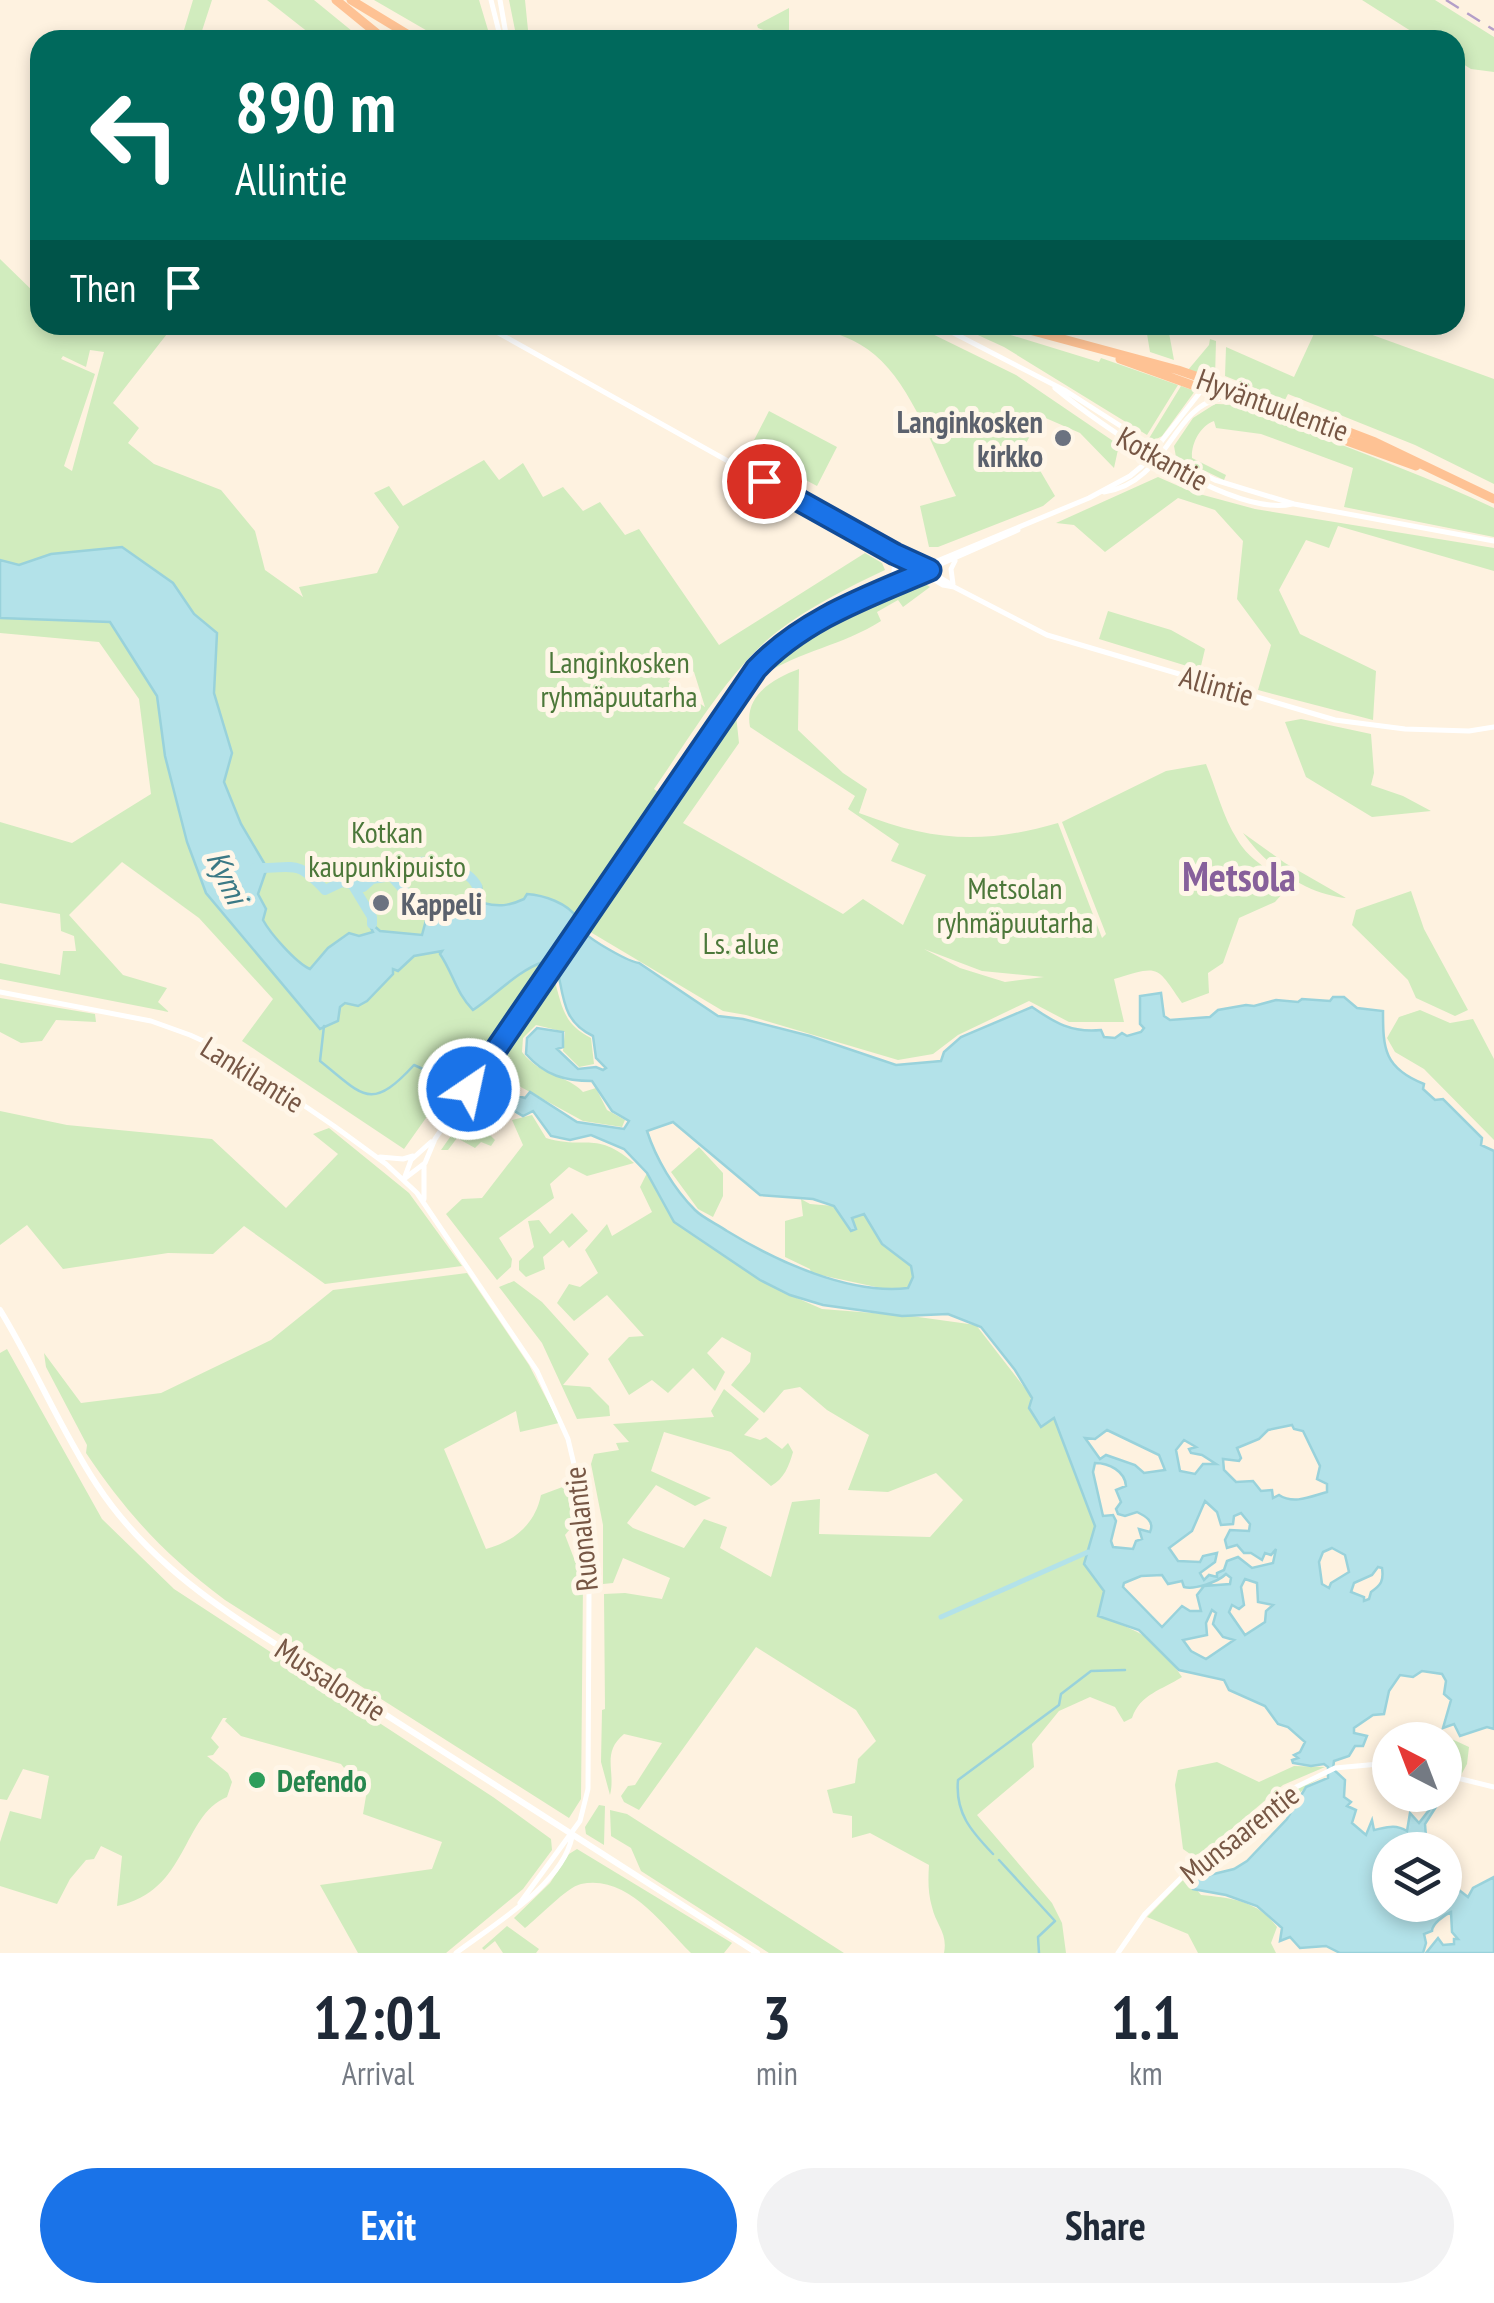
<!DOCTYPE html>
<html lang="en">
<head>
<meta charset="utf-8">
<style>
	:root { --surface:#fff; --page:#f2f2f3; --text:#1f2937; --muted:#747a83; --accent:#1a73e8 }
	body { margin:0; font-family:"PT Sans Narrow",sans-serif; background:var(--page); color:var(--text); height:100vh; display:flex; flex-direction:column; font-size:38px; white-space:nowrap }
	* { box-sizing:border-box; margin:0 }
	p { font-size:32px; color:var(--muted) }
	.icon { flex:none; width:55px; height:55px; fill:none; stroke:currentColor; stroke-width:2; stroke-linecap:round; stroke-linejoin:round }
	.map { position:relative; height:1953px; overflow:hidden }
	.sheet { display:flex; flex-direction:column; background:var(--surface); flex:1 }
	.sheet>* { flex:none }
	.guide { position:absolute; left:30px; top:30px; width:1435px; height:305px; border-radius:30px; box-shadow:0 5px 15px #0003; background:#00695c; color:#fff; overflow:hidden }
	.needle { width:65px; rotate:318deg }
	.fabs { position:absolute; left:1372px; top:1722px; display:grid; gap:20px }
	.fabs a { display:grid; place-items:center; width:90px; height:90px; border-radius:50%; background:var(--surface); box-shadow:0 5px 15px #0003; font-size:50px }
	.pin { position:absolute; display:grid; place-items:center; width:85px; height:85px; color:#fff; margin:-42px; border:5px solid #fff; border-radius:50%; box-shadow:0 2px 10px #0007 }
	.me { position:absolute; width:110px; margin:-55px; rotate:34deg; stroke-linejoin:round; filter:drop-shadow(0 0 8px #0008) }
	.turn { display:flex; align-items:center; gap:35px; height:210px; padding:0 40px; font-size:45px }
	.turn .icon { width:130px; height:130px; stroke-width:2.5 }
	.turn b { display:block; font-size:70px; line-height:85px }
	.then { display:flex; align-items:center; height:95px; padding:0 40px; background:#0003; gap:20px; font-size:38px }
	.eta { display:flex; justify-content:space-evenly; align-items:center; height:170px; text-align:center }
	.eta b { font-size:60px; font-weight:600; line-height:70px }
	.primary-button { display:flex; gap:20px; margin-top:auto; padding:20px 40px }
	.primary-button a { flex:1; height:115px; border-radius:60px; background:var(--accent); color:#fff; font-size:40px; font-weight:600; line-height:115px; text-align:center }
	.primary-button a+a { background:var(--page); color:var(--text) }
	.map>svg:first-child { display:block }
	.green { fill:#d1ecbe; fill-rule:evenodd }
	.water { fill:#b3e2e9; stroke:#99d2db; stroke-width:2.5; fill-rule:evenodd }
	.pier { fill:#fef2e0 }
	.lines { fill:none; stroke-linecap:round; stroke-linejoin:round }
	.stream { stroke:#99d2db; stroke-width:2.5 }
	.canal { stroke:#b3e2e9; stroke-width:5 }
	.river { stroke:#b3e2e9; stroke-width:10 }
	.tertiary { stroke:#fff; stroke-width:5 }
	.secondary { stroke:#fff; stroke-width:6 }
	.trunk { stroke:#fec294; stroke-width:9 }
	.rail { stroke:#b49fc8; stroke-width:2.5; stroke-dasharray:15 10; stroke-linecap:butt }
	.route-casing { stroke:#114b97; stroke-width:25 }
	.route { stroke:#1a73e8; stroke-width:18 }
	.worship-dot { fill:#6b7280; stroke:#fff6e8; stroke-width:4 }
	.leisure-dot { fill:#2e9e5b; stroke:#fff6e8; stroke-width:4 }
	.labels { text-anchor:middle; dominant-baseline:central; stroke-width:10; stroke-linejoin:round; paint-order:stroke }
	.street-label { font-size:30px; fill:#775745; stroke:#fff6e8 }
	.worship-label { font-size:30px; font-weight:bold; fill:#5b616d; stroke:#fff6e8; text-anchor:end }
	.park-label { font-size:30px; fill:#4c783a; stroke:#fff6e8 }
	.leisure-label { font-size:30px; font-weight:bold; fill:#27864d; stroke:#fff6e8; text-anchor:start }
	.water-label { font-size:32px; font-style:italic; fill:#3b7985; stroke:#fff6e8 }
	.district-label { font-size:40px; font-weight:bold; fill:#87609b; stroke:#fff6e8 }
</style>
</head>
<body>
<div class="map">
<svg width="1494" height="1953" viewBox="0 0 1494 1953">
	<rect width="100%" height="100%" fill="#fef2e0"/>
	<path class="green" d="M193,0H212L199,40H181Z
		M267,0H314L363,40H318Z
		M374,0H479L491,40H443Z
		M509,0H525L529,40H517Z
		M1362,0H1435L1494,37V72L1471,69L1455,59V40H1425Z
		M789,8V35L786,38L758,28L757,25Z
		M0,259L40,298V325H92L101,329L120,325H174L113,403L139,428L128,443L154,464L221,490L255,531L265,570L303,597L299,587L377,573L399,527L374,493L389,486L403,506L484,460L499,480L523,463L543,497L563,487L583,511L600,502L625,535L639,529L719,645L865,553L882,563L885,570C849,587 809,607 778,631C729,669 689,739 654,789L658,792L459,1085L450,1084L404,1149L242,1041L273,999L199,918L122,862L69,915L123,975L167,988L158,1002L169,1012L0,979V963L60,975L63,951H76L74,936L61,931L60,914L0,903V822L72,843L151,794L139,699L99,642L0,633ZM90,350L104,352L72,471L64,466L95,374L61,359L63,356L86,367ZM680,663L694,672L705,707L668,682Z
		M812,325H914L1016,375L1119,445L1114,468L1080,433L1041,416L1025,445L1055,496L1043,506L938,547H929L920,506L956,496C935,453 912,386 875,355C857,339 834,333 812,325Z
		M956,325H978L1099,362L1101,358L1178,385L1147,435L1004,347Z
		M1136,325H1163L1169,333L1174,360L1150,352L1147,334Z
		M1318,325H1345L1494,379V484L1415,445L1288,394L1285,400L1225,376L1226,347L1294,377Z
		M1210,339L1216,341L1215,378L1188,370L1209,345Z
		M1181,386L1195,391L1162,436L1153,441L1148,440Z
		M1215,404C1244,403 1278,421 1305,431C1368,455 1432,479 1494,508V537L1344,507L1353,468L1261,434L1216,428L1214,421C1200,426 1191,444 1192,458L1226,475L1224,480L1176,457L1174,446L1193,418Z
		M769,411L837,447L817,486L749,450Z
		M1158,477L1192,492L1255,509L1494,548V571L1338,526L1329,548L1306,540L1279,590L1300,634L1376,671L1373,720L1258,690L1271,645L1237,599L1243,541L1215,510L1178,498L1105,552L1074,525L1056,523Z
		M924,583L930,587L903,607L898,600L877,612L881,621C842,646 795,652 757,679C792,639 832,620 881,600C895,594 909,585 924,583Z
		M1108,611L1171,630L1205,649L1200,670L1099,639Z
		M799,669L798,730L843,773L867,789L859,813C932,841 982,845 1058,823L1102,938L1106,934L1062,822L1166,771L1206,764C1216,788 1223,817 1237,839C1252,865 1270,863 1283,893L1275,902L1239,918L1223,963L1208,973L1209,993L1182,1003C1156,965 1160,965 1114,979L1124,1022H1069L1029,1001L958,1035L933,1054L898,1060L746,1015L723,1011L587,930L701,761L736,715L739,743L683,823L843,914L863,899L903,925L926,875L891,861L899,844L848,809L855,796L750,727C744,696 772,679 799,669ZM924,949L982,971L1044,977L1005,982L960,968Z
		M1301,719L1371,734L1374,773L1371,785L1403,796L1431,811L1372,817L1306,777L1285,722Z
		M1243,833L1285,863L1346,898C1306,894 1266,866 1243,833Z
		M1411,891L1424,929L1468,1010L1455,1016L1416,998L1408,980L1352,925L1356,910Z
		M554,978C562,1006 563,1024 591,1038L594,1064L579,1067L563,1051L565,1032L536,1025L523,1038L522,1052C541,1077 568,1075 583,1092L596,1088L607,1110L625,1120L622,1127L583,1121L506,1079L485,1080Z
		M0,998L95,1014L96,1022L56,1020L42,1041L21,1043L0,1032Z
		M1420,1010L1450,1023L1473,1019L1494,1059V1140L1424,1069L1395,1052L1387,1038L1399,1017Z
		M0,1111L67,1125L212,1139L286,1208L338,1154L313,1134L329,1128L409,1193L462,1266L325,1284L244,1226L213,1254L168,1253L63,1269L27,1225L0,1245Z
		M532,1115L546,1138C586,1150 595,1130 634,1163L587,1176L569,1167L550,1184L554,1198L499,1238L512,1259L511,1267L497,1280L446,1214L462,1199L482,1198L523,1145L512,1120Z
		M462,1120L482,1127L495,1140L491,1146L481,1142L475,1148L457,1138L448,1150H441Z
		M699,1147L723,1173V1196L713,1217L698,1209L671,1172Z
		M647,1173L674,1222L790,1295L822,1309L911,1316L976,1325L1031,1396L1029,1408L1041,1427L1054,1417L1095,1526L1084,1564L1104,1591L1098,1616C1143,1632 1155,1638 1182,1677C1162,1690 1140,1694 1132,1718L1124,1722L1115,1707L1090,1697L1059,1711L1032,1744L1034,1767L977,1815L1052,1903L1062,1923L1066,1953H944C948,1933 936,1925 932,1907C928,1893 928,1880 929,1865L870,1833L852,1838V1816L833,1813L827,1790L855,1783L858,1759L876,1741L856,1710L756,1647L639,1810L624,1802L621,1796L628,1786L635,1785L662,1743L624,1734C601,1753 616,1771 610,1795L601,1762L602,1710L605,1709L604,1594L625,1593L662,1599L670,1578L623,1558L613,1583L603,1584V1525L591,1464L594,1454L619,1450L616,1443L629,1442L613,1424L714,1417L711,1411L724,1389L759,1419L744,1435L760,1440L766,1437L782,1449L788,1443L793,1452C789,1466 784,1479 771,1486L731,1452L664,1432L651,1471L711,1498L695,1506L656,1485L627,1523L633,1528L684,1548L704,1519L727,1527L720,1548L771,1577L792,1502L820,1499L819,1534L930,1537L963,1500L936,1473L888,1492L848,1490L869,1435L827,1410L800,1387L784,1390L764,1413L731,1385L750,1362L751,1353L722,1337L707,1353L725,1372L715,1391L693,1368L668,1393L652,1380L629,1395L608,1359L629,1337L644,1336L607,1295L574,1321L557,1303L569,1284L580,1287L598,1273L585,1250L607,1224L612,1236L652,1212L640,1187Z
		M801,1199L810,1204L834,1206L852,1218L864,1214L882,1244L911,1266L913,1277L908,1288L890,1290L811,1273L810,1269L785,1257V1221L803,1216Z
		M572,1213L588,1231L569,1248L563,1240L543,1257L545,1269L526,1277L519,1270V1261L534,1247L528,1221L539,1220L550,1234Z
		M467,1273L529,1365L559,1423L520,1432L516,1411L444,1449L486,1549C513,1542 535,1525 541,1495L576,1482L580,1517L565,1535L583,1582L581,1799L569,1818L225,1600C165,1555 128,1515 86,1453L87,1445L46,1367L44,1353L81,1403L161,1393L271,1340L333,1290Z
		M514,1281L542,1302L589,1354L563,1385L590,1387L609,1406L610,1416L577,1419L542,1343L499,1287Z
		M7,1349L102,1519L174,1589L493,1797L551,1839L552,1850L523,1889L446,1953H358L320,1885L432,1869L442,1842L363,1814L366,1796L341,1764L241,1736L225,1721L227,1718H223L211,1738L219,1747L213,1755L207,1756L228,1773L232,1782L227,1797C181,1816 189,1891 117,1906L122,1856L101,1846L94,1859L86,1860L70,1879L57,1904L0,1886V1842L10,1811L41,1819L49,1776L23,1769L7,1800L0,1799V1353Z
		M1430,1729L1469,1747L1467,1764L1448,1799L1437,1795L1426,1808L1409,1807L1414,1795H1445V1740H1425Z
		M1217,1762L1259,1782L1294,1766L1325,1767L1283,1785L1207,1850L1193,1856L1183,1849L1175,1785L1178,1770Z
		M1327,1774L1308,1785L1235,1855L1190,1879L1187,1875C1228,1845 1281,1789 1327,1774Z
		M599,1805L605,1806L604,1845L586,1834L585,1827Z
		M610,1810L627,1814L844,1953H769L641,1871L631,1848L611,1836Z
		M577,1849L732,1943L724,1953H691C662,1924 627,1874 581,1884C567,1887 538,1918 525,1928L514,1918L550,1883L569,1854Z
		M1186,1877L1201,1895C1232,1898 1258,1901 1277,1927L1271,1943L1276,1953H1198L1188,1934L1147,1917Z
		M507,1926L539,1949L536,1953H503L495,1941L484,1950L482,1948Z"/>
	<path class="water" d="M122,547L173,583L194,614L217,633L214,693L232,753L224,782L241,824L267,868L258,894L266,909L263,920C270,933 296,963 310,969L328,948L349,933L359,936L373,932L370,926L372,924L380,931L422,935L426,920L435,910L463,908L469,902L475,904L474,886H481L483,903C499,907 509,906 524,899L527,894C543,895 568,903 577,918C581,923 579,928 584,932C592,941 629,962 639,963L718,1016L743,1019L810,1036L896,1065L941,1061L944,1052L961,1037L1032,1007C1055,1023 1072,1033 1101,1030L1104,1037L1115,1038L1122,1033L1127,1036L1141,1032L1144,1028L1140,1024V996L1161,993L1164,1016L1170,1020L1210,1017L1218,1010L1246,1005L1254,1006L1276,1000L1298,1002L1302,999L1330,1001L1333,997H1344L1357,1008L1383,1011C1383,1049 1384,1068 1424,1084L1423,1089L1435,1100L1443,1099L1482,1138L1481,1145L1494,1151V1729L1487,1727L1460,1736L1454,1724L1443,1728L1451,1700L1444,1694L1446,1681L1442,1674L1422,1671L1413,1677L1400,1675L1389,1691L1384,1714L1373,1715L1354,1728V1733L1367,1736L1363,1746H1355L1349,1756L1334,1761L1333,1769L1345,1780L1344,1797L1351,1802L1347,1806L1356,1810L1352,1823L1366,1835L1372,1820L1374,1830C1388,1827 1395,1824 1407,1831L1410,1813L1419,1823L1436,1801L1441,1799L1425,1824L1427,1850H1390V1905H1445V1887L1454,1897L1459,1890L1468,1897L1473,1888L1494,1877V1953H1426L1438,1938L1443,1945L1454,1944V1939H1458L1452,1932L1451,1912C1444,1915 1432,1924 1432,1931L1424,1934L1426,1943L1423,1953H1340L1326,1946L1300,1948L1290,1937L1280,1941L1282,1928L1257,1906L1226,1895L1193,1889L1190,1885L1193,1879L1234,1869L1247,1861L1287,1819L1306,1787L1328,1778V1767L1324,1764L1311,1766L1293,1763L1292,1760L1298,1758L1294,1755L1300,1752L1305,1742L1288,1727L1278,1724L1265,1706L1229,1690L1224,1680L1179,1670L1139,1630L1098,1616L1104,1591L1084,1564L1095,1526L1054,1418L1041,1427L1029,1408L1032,1398L1015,1370L981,1327L948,1314L902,1316L823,1305L790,1295L760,1280L674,1222L647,1173L624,1149L591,1135L570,1140L551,1136L533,1111L523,1116L506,1106L507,1101L493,1091L498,1083L507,1081L518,1092V1096L525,1098L530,1092L577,1122L624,1129L629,1121L612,1111L592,1081C566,1081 545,1076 526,1054L527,1038L537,1028L563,1032V1047L557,1049L578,1069L596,1067L603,1070L606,1068L596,1058L593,1036C564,1022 564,1001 558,972L543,962C517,971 496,995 473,1010C456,993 453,973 440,954L442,951L414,956L398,971L393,969V974L367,1001L358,1006L345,1003L340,1007L338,1021L320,1029L206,893L187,842L165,756L157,696L110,622L0,618V560L19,565L51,554ZM673,1122L760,1195L813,1199L834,1206L851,1231L856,1229L852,1218L864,1214L882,1244L911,1266L913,1277L908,1288C849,1295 776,1261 727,1231C717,1224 703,1218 695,1210C674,1189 656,1159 647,1131ZM1292,1425L1294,1429L1303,1431L1320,1466L1317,1479L1327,1484V1492C1312,1496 1294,1505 1279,1495L1273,1498L1272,1490L1261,1491L1253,1481L1236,1482L1224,1470L1223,1459L1239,1461L1241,1458L1237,1448L1259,1439L1268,1430ZM1107,1430L1159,1455L1165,1470L1144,1473L1135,1465L1106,1455L1100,1459L1085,1438L1095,1439ZM1184,1440L1196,1447L1189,1449L1191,1453L1202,1455L1216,1464H1203L1195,1474L1180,1471L1176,1450ZM1095,1463C1109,1463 1125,1471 1126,1486L1116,1490L1121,1502L1116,1509L1118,1514L1125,1516L1137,1512C1145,1516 1155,1521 1150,1532L1139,1529L1142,1539L1136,1541L1133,1549L1113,1547L1111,1541L1116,1521L1113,1515L1103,1516L1093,1472ZM1205,1501L1217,1512L1221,1525L1233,1524L1234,1516L1241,1513L1250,1524L1249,1531L1230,1530L1225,1540L1227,1548L1237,1545L1244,1553H1251L1262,1560L1265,1553L1271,1555L1276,1549L1273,1563L1252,1568L1238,1557L1227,1561L1224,1570L1217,1573V1577L1209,1575L1204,1580L1200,1573L1215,1562L1217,1553L1203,1556L1200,1562L1178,1561L1169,1548L1192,1531ZM1332,1548L1345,1555L1349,1572L1331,1583L1329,1588L1322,1584L1319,1562L1323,1552ZM1378,1567L1382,1568C1384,1581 1381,1585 1371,1592L1369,1599L1364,1601V1597L1351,1592L1354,1583L1372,1575ZM1226,1574L1231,1578L1230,1584L1204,1586L1197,1595L1201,1611H1190L1182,1606L1162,1627L1123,1587L1124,1583L1141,1576L1162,1575L1168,1584L1182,1581L1184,1587C1194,1590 1218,1582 1226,1574ZM1245,1579L1257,1583L1258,1602L1273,1605L1266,1611L1265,1622L1245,1635L1229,1612L1232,1605L1239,1609L1244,1605L1241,1587ZM1212,1610L1216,1613L1213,1624L1223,1637L1234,1640L1206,1659L1191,1651L1183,1640L1207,1635L1206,1623Z"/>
	<path class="pier" d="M581,913L586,927L553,975L543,968Z"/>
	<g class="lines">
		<path class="stream" d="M324,1026L320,1061C363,1095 370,1113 414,1065L434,1074L495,1087
			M993,1854C971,1831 955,1813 958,1780L1059,1705L1061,1694L1091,1671L1125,1670
			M999,1860L1055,1921L1038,1937L1039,1953"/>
		<path class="canal" d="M941,1617L1088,1552"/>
		<path class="river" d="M255,868C295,869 295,858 325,890L342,882L363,887L372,879L391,876L394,869C402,867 410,863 418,862C436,860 469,869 477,886
			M391,876L412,899L435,910
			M352,884L372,917V924"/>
		<path class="tertiary" d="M491,0L501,40
			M500,0L507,40
			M484,325L866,538L943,585L954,587L1047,635L1335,720L1405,729L1469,731L1494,727
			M938,325L1066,391L1172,459L1215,480L1294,504L1494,541
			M251,331L252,325
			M1055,388C1101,426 1233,518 1292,504
			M1104,492C1167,483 1172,407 1219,399
			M896,555L904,556L952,585
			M889,580L894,572L895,557
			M953,584L951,569L955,561
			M850,604L1018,530
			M0,992L151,1021L190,1035L223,1050L334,1126L386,1164L417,1193L537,1371L568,1439L585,1511L589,1594L588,1789L580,1821L520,1903
			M380,1157L403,1159L413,1156
			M404,1179L425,1163L435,1139L722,715L766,658L813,622L889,581L1089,498L1130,476L1142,466L1201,391
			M404,1179L411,1160L431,1142
			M424,1199V1165
			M1445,1775L1494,1787
			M456,1953C493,1925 562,1885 572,1837
			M1118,1953L1145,1914L1191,1868L1282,1794L1335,1768L1390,1763"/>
		<path class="secondary" d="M0,1310C35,1367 60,1429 97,1485C139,1549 197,1593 260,1634L757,1953"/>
		<path class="trunk" d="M336,0L385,40
			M351,0L417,40
			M1011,325L1178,370L1268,401L1375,442L1494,499
			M1120,359L1416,466"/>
		<path class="rail" d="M1446,0L1494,30"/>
	</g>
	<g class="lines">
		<defs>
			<path id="route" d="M469,1089L756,669C803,619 867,597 930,570L895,554L764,481"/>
		</defs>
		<use href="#route" class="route-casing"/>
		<use href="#route" class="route"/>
	</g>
	<g class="worship-dot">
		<circle cx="1063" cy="438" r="10"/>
		<circle cx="381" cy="903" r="10"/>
	</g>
	<circle class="leisure-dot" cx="257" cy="1780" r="10"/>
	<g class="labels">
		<g class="street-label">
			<text transform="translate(1273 404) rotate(20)">Hyväntuulentie</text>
			<text transform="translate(1163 458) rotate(29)">Kotkantie</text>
			<text transform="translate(1217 685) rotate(16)">Allintie</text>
			<text transform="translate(253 1074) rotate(32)">Lankilantie</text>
			<text transform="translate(580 1529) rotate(-96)">Ruonalantie</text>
			<text transform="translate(331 1679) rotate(33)">Mussalontie</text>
			<text transform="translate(1239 1833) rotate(-38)">Munsaarentie</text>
		</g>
		<g class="worship-label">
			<text x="1043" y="421">Langinkosken<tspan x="1043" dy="34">kirkko</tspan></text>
			<text x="401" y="903" text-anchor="start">Kappeli</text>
		</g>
		<g class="park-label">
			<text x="619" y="661">Langinkosken<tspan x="619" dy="34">ryhmäpuutarha</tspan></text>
			<text x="387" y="831">Kotkan<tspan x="387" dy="34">kaupunkipuisto</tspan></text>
			<text x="1015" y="887">Metsolan<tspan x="1015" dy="34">ryhmäpuutarha</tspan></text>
			<text x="741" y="942">Ls. alue</text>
		</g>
		<g class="leisure-label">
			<text x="277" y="1780">Defendo</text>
		</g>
		<g class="water-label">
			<text transform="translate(228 877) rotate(65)">Kymi</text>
		</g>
		<g class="district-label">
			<text x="1239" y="876">Metsola</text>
		</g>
	</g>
</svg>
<div class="fabs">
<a><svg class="needle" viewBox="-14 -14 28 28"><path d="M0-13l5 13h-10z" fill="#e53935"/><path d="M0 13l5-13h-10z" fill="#747a83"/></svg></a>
<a><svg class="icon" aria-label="layers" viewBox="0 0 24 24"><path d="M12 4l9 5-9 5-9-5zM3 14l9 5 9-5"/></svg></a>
</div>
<div class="pin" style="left:764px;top:481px;background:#d93025"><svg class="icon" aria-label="arrive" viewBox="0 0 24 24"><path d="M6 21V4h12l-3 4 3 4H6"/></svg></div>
<svg class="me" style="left:469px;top:1089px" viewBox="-20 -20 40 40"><circle r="17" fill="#1a73e8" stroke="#fff" stroke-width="3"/><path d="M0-11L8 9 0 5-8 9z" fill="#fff"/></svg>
<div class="guide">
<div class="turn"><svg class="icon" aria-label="left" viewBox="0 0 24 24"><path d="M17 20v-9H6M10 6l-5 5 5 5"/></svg><div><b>890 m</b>Allintie</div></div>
<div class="then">Then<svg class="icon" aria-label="arrive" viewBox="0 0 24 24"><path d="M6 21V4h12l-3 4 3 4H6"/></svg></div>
</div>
</div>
<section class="sheet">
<div class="eta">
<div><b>12:01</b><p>Arrival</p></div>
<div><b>3</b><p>min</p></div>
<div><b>1.1</b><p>km</p></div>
</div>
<div class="primary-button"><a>Exit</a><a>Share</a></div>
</section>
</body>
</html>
